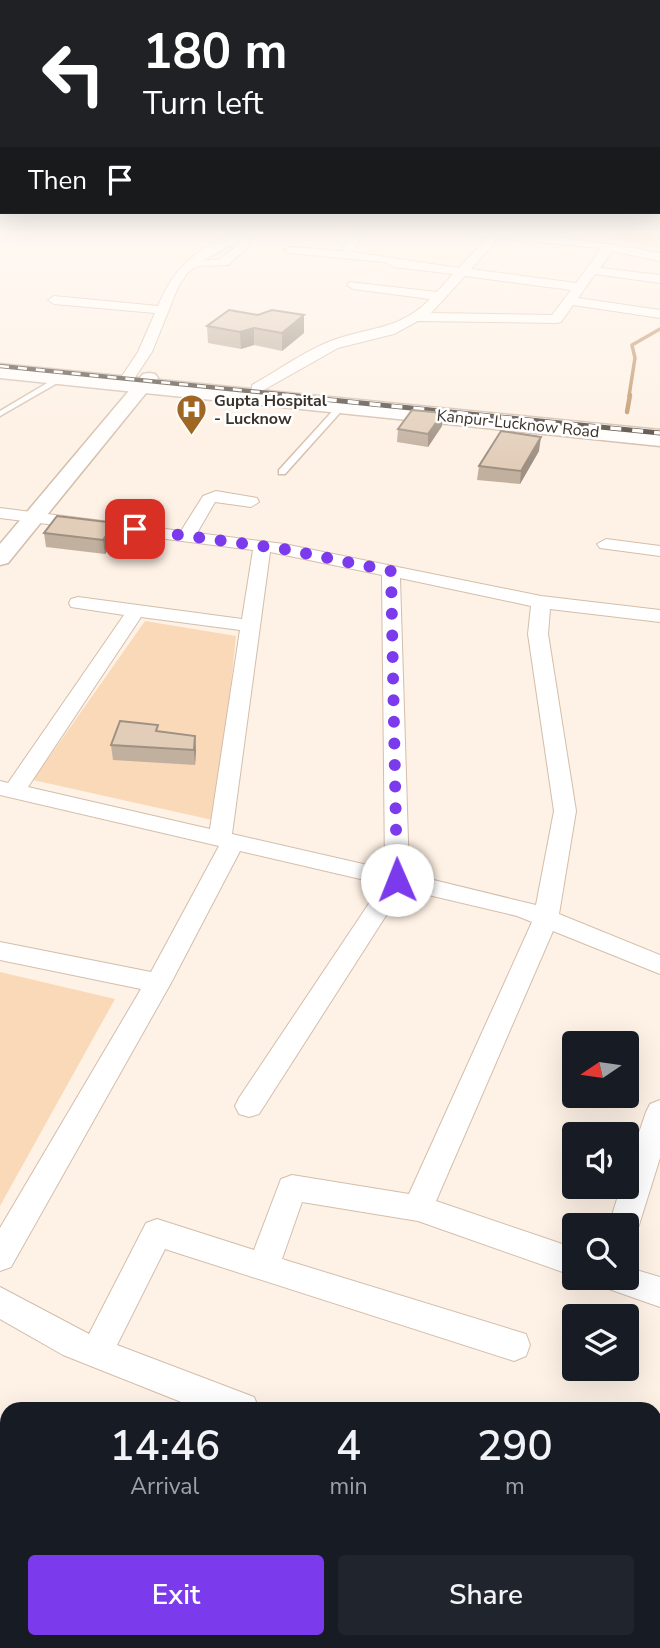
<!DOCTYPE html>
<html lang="en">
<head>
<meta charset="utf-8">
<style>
	:root { --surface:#171b24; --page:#20242c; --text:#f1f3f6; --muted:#9ea1a6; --accent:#7c3aed }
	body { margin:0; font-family:"Nunito Sans",sans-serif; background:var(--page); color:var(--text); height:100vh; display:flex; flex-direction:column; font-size:26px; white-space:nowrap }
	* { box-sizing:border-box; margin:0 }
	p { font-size:23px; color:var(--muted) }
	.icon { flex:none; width:38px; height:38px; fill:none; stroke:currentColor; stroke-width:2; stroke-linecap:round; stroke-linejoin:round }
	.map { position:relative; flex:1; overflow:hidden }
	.details { position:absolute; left:0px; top:1402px; width:662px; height:247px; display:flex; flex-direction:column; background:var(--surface); border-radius:21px 21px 0 0; box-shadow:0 7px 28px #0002 }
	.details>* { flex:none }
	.banner { position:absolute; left:0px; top:0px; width:662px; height:214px; box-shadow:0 7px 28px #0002; background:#202124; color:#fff; overflow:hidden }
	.needle { width:46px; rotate:257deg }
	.fabs { position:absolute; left:562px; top:1031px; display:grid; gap:14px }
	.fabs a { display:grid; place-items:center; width:77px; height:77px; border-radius:7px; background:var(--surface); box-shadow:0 7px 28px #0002; font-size:35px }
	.pin { position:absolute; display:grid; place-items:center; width:60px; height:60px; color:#fff; margin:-30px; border-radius:14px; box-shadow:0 4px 10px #0006 }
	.me { position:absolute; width:77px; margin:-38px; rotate:359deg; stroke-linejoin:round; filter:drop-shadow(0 0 5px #0008) }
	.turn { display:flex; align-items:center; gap:24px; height:147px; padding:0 28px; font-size:32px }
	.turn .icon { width:91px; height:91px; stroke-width:2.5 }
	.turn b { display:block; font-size:49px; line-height:60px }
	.then { display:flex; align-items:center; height:66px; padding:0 28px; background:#0003; gap:14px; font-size:26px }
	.eta { display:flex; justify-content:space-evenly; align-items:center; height:119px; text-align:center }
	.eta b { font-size:42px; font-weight:600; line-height:49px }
	.action { display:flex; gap:14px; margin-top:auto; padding:14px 28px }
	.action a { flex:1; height:80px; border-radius:7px; background:var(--accent); color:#fff; font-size:28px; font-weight:600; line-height:80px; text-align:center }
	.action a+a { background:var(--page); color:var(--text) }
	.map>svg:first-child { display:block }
	.green { fill:#fad9b9 }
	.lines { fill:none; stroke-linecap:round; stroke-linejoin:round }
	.stream-far1 { stroke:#be9163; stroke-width:3.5 }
	.stream { stroke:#be9163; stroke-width:4.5 }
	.service-casing { stroke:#d3beab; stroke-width:3 }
	.minor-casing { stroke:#d3beab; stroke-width:2 }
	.tertiary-casing { stroke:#d3beab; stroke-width:3 }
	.trunk-casing { stroke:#d3beab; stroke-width:3 }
	.service { fill:#fff; fill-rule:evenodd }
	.minor { fill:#fff; fill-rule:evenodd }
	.tertiary { fill:#fff; fill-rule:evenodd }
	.trunk { fill:#fff; fill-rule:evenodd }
	.rail-far1-casing { stroke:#50483f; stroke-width:4.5 }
	.rail-casing { stroke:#50483f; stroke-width:5 }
	.rail-far1 { stroke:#fff; stroke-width:2.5; stroke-dasharray:9; stroke-linecap:butt }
	.rail { stroke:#fff; stroke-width:3.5; stroke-dasharray:11; stroke-linecap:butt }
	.wall { fill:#c2b09f }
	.shaded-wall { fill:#9e9082 }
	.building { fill:#e2cdb9; stroke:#9e9082; stroke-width:2 }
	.route { stroke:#7c3aed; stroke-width:12; stroke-dasharray:0 21.6 }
	.labels { text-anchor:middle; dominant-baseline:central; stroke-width:5; stroke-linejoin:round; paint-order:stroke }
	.far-poi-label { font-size:16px; font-weight:bold; fill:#3b332b; stroke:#fff; text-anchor:start }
	.far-street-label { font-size:16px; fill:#3b332b; stroke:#fff }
</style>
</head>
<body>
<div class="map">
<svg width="660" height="1648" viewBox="0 0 660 1648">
	<rect width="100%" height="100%" fill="#fef1e5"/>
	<path class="green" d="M617,232H660V249L614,239Z
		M145,621L236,636L217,821L33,780Z
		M0,972L115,999L0,1206Z"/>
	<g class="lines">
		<path class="stream-far1" d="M629,396L635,358L632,345L660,329"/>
		<path class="stream" d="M627,412L630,395"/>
		<defs>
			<path id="service" d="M59,376L66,378L0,416V411Z
				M339,404L346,406L285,474H279V470Z"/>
			<path id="minor" d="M237,232H252L248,236L250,245L228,265L197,266L188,272L178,287L152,352L134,379L129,380L122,376L138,352L155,313L54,304L48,300L54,296L158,306C175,264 197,250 237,232ZM239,240L240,243L219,260H205Z
				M353,232H364L352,252L459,268L488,237L464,232C530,232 595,241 660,253V261L612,251L600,268L660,275V283L595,274L578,298L660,310V318L573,305L561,322L556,323L418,321L394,334L338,348L262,391H252V385C277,371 302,353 328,342C365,327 400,331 430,299L353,289L347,285L349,282L437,292L453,274L394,267L385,262L290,253L284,250L290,247L341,251ZM499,238L598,248L601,249L576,283L471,269ZM465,276L571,290L552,315L431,313Z
				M216,491L257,498L259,502L251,507L215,502L197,533L284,544L541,596L660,610V622L550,609L548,634L576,811L559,914L660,955V974L553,931L436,1201L574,1248V1276L418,1221L302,1202L282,1259L526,1334L530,1345L526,1356L514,1361L165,1249L117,1345L254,1397L259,1409H199L63,1355L0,1319V1287L89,1334L146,1223L157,1219L254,1250L281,1179L292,1175L409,1194L532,922L517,916L403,889L259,1114L249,1117L239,1114L235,1106L239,1098L382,884L240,851L171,983L11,1267L0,1271V1228L141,989L0,960V942L151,972L219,846L0,795V781L8,783L124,615L71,607L69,603L71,599L78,597L242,619L253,550L0,518V508L181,531L203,496ZM270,552L382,575L385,869L232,834ZM400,578L531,606L528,634L554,811L536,905L409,874ZM141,617L240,630L210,829L28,787Z
				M606,539L660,546V556L600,548L597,544Z
				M660,1100V1158L639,1225L635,1234L626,1238V1225H609L621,1186H626V1171L646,1112L650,1104Z
				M626,1267L660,1277V1307L606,1288L601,1278H626Z
				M380,1642H418L416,1648H378Z"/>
			<path id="tertiary" d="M149,373L155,374L158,378L155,382L8,563L0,565V544L143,374Z"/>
			<path id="trunk" d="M0,364L660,430V446L0,378Z"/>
		</defs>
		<use href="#service" class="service-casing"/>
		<use href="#minor" class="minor-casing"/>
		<use href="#tertiary" class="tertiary-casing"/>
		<use href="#trunk" class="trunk-casing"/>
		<use href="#service" class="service"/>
		<use href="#minor" class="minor"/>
		<use href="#tertiary" class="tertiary"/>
		<use href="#trunk" class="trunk"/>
		<defs>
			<path id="rail-far1" d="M0,366L299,396"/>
			<path id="rail" d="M282,395L660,433"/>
		</defs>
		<use href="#rail-far1" class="rail-far1-casing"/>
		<use href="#rail" class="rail-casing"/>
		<use href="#rail-far1" class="rail-far1"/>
		<use href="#rail" class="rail"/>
	</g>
	<path class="wall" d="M229,310L304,333L282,351L254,345L241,349L208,343L207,326Z
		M443,413L442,426L428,447L397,442L398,429Z
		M539,451L520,484L477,480L479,466Z
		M115,523L117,537L105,554L46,547L44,533Z
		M159,732L195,736L196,751L195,765L113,760L111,745Z"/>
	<path class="shaded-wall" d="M304,315V333L282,351V333Z
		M254,328V345L241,349L240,332Z
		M443,413L442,426L428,447V434Z
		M541,437L539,451L520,484L521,471Z
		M115,523L117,537L105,554L103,540Z
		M195,736L196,751L195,765L194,750Z"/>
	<path class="building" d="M229,310L258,315L272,310L304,315L282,333L254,328L240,332L207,326Z
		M412,410L443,413L428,434L398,429Z
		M501,431L541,437L521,471L479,466Z
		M57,516L115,523L103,540L44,533Z
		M120,721L158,725L156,731L195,736L194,750L111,745Z"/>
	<linearGradient id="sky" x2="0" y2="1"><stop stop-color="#97a6b3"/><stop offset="0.5" stop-color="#fff9f3"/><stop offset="1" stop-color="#fff9f3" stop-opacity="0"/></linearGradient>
	<rect width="660" height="463" fill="url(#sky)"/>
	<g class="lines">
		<path class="route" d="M135,529L284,549L391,571L397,880"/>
	</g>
	<defs>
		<symbol id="hospital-pin" viewBox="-11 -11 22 30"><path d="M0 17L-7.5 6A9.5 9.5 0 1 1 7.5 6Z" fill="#9f6624" stroke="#fff"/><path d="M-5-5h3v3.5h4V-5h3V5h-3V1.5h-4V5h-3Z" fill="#fff"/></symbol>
	</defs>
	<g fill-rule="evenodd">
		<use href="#hospital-pin" x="174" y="392" width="35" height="47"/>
	</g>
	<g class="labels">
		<g class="far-poi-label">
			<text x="214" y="401">Gupta Hospital<tspan x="214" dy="18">- Lucknow</tspan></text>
		</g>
		<g class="far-street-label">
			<text transform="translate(518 424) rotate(6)">Kanpur-Lucknow Road</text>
		</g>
	</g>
</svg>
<div class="fabs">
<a><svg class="needle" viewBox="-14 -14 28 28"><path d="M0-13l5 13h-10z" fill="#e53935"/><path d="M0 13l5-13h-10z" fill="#9ea1a6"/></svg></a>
<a><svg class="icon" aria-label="sound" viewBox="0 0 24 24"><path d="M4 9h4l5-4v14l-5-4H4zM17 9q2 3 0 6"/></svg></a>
<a><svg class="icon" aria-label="search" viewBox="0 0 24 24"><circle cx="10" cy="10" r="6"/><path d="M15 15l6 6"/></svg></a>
<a><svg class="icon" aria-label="layers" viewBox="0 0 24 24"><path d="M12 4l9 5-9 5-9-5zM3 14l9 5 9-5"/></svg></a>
</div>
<div class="pin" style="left:135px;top:529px;background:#d93025"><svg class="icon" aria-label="arrive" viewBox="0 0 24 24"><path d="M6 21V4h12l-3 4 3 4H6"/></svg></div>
<svg class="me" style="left:397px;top:880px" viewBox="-20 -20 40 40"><circle r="19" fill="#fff"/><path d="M0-13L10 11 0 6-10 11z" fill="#7c3aed"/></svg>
<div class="banner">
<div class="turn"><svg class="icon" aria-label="left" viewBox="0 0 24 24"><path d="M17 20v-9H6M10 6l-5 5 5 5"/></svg><div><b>180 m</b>Turn left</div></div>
<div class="then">Then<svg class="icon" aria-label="arrive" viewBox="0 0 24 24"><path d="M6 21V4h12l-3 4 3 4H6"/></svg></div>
</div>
<section class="details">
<div class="eta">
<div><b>14:46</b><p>Arrival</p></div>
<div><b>4</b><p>min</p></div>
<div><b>290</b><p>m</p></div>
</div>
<div class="action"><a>Exit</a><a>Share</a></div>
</section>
</div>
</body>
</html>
